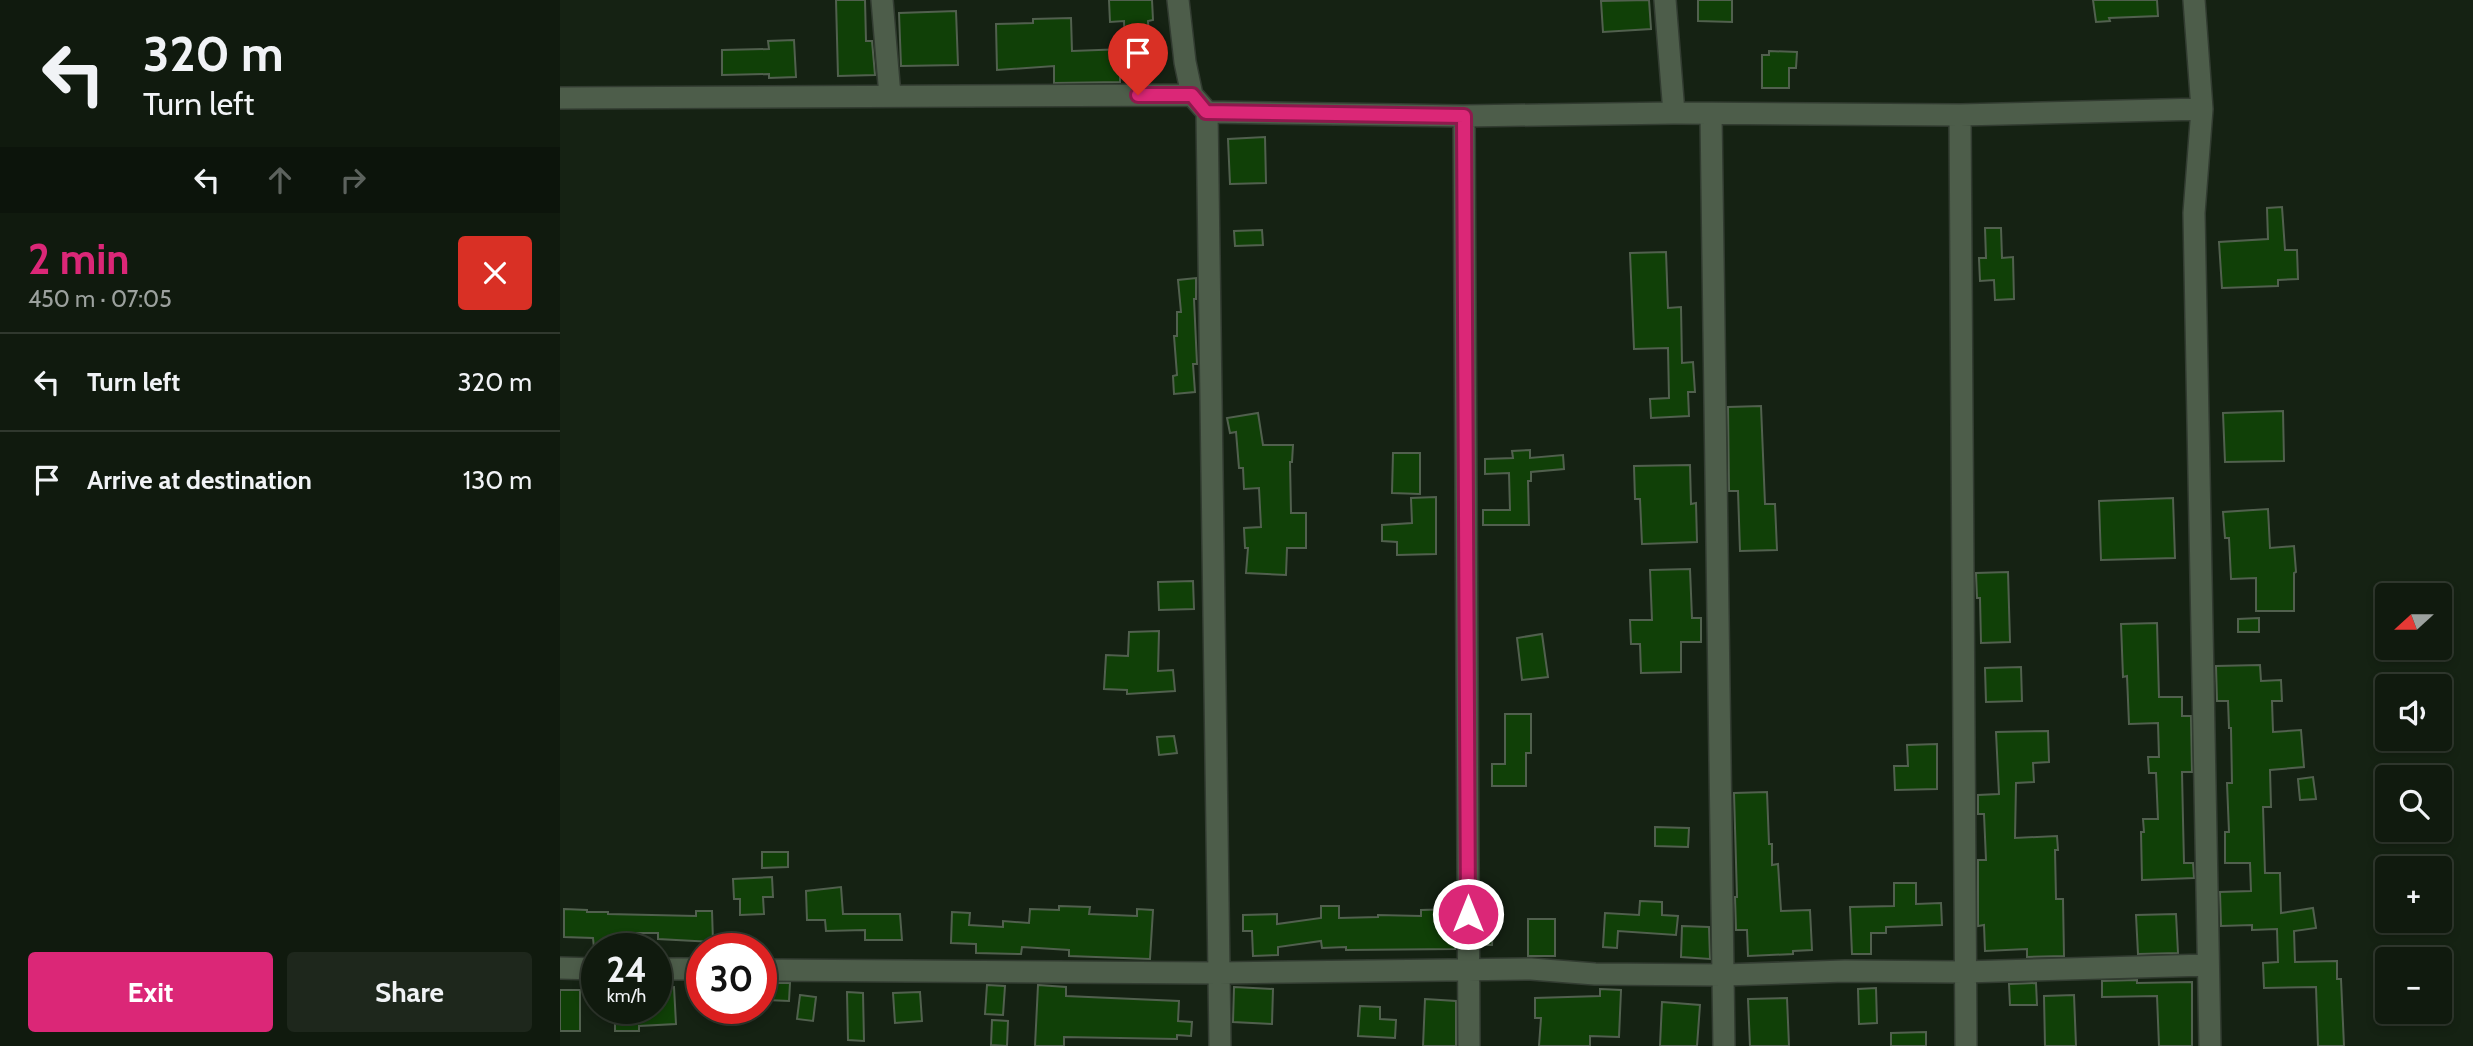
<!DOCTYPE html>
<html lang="en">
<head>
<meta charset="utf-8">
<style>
	:root { --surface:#101a0e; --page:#1e271c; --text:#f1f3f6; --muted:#9ca19e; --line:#30382e; --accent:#db2777 }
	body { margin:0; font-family:Cabin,sans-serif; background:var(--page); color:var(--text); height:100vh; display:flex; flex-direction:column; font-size:26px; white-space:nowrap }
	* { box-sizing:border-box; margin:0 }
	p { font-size:23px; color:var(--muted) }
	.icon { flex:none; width:38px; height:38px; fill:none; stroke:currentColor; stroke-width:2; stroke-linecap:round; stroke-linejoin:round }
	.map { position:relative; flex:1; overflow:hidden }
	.drawer { display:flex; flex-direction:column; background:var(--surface); width:560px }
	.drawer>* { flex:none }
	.guide { background:#101a0e; color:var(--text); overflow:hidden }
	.needle { width:46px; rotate:249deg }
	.controls { position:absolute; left:1815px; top:583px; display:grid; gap:14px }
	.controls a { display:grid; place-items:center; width:77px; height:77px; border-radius:7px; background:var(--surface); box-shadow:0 4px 10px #0003,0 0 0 2px var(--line); font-size:35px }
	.speed { position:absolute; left:21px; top:933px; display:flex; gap:14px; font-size:35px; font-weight:700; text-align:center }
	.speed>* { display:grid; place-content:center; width:91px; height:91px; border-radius:50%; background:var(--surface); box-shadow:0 4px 10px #0003,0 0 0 2px var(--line); line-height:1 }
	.speed small { font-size:18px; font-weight:400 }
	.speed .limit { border:10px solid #d22; background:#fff; color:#111 }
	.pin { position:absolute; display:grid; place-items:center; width:60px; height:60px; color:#fff; margin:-72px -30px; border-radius:50% 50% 50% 0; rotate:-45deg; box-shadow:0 0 7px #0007 }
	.pin .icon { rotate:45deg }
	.me { position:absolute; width:77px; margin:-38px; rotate:0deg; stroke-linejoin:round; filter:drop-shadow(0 0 5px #0008) }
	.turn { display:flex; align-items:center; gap:24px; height:147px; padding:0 28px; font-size:32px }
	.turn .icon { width:91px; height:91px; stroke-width:2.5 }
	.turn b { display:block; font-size:49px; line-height:60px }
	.lanes { display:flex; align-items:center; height:66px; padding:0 28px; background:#0003; justify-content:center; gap:35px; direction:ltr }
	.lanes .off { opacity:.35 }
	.round { display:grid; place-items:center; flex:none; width:74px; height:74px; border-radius:7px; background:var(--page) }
	.summary { display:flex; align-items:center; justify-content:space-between; height:119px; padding:0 28px }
	h1 { font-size:42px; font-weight:700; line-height:52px; color:var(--accent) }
	.cta { display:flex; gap:14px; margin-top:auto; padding:14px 28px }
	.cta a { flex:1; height:80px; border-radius:7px; background:var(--accent); color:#fff; font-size:28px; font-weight:700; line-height:80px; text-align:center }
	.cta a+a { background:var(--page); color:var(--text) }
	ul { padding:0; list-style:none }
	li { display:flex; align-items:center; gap:21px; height:98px; padding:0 28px; border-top:2px solid var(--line) }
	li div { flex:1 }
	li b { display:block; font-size:26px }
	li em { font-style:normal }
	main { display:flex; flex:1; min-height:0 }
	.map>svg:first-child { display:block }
	.building { fill:#104007; stroke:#51604e; stroke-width:2 }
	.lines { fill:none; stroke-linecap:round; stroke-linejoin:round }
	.minor-casing { stroke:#323c31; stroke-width:24 }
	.minor { stroke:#4d5d4a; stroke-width:21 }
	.route-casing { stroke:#8e194d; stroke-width:18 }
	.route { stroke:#db2777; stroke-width:12 }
</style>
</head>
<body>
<main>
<section class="drawer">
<div class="guide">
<div class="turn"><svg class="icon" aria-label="left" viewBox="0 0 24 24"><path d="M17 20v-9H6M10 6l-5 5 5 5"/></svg><div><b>320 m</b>Turn left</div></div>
<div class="lanes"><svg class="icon" aria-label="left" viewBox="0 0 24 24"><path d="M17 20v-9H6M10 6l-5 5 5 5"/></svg><svg class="icon off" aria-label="ahead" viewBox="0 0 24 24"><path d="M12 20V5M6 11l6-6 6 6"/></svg><svg class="icon off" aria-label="right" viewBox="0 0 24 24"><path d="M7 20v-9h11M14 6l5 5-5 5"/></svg></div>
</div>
<div class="summary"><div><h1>2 min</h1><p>450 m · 07:05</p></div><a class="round" style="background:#d93025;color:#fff"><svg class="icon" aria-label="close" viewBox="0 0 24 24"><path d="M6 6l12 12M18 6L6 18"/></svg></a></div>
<ul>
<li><svg class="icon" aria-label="left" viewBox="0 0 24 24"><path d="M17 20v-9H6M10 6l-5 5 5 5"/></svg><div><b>Turn left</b></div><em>320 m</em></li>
<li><svg class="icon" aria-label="arrive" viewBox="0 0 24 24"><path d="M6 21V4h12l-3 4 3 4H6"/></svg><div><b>Arrive at destination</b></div><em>130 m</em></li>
</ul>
<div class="cta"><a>Exit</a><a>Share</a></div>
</section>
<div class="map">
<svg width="1913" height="1046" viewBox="0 0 1913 1046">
	<rect width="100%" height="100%" fill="#152213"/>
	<path class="building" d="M276,0H305L306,41H312L315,75L278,76Z
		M549,0H592L593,20L588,21L590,74L560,75V82L494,83V66L437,70L436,24L473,23V19L511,18L512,51L565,49L564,21L550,22Z
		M1089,0L1091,29L1043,32L1041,1Z
		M1138,0H1172V22L1138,21Z
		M1533,0H1597L1598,16L1549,18L1550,21L1536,22Z
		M396,11L398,65L341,66L339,13Z
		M234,40L236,77L209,78V74L162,75V50L209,49L208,41Z
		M1209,51L1237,52L1236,68H1229V88H1202V55H1209Z
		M705,137L706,183L670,184L668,139Z
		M1722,207L1725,250H1737L1738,279L1718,280V286L1662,288L1659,242L1708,239L1707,208Z
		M1425,228H1441L1442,258L1453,257L1454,299L1435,300L1434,280L1420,281L1419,258H1426Z
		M702,230L703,245L675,246L674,231Z
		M1106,252L1108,308L1121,307L1122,363L1133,362L1135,392H1128L1129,416L1091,418L1090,399L1109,398L1108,348L1074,349L1070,253Z
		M636,278V299H634L637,364H633L635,392L614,394L613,376L617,375L614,336H617V312H621L618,280Z
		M1201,406L1205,504H1215L1217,550L1180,551L1178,491H1169L1168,407Z
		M1723,411L1724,461L1665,462L1663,413Z
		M698,413L703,445H733L732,462H730L731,513H746V548H727L726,575L686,573L688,548H685L684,528L701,527L699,488L684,489L683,468H679L676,432L670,433L667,418Z
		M970,450V458L1003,455L1004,469L971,472V481H968L969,525H923V510H950L949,473L925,474V459L953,458L952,451Z
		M833,453H860V494L832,493Z
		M1130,465L1131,504L1136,503L1137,542L1082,544L1080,499H1075L1074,466Z
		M876,497V554L837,555V542L822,541V525L852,523L851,498Z
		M1613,498L1615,558L1541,560L1539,501Z
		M1708,509L1710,548L1734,546L1736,572L1734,573V611H1696V578L1671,579L1669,538H1665L1663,512Z
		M1130,569L1132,618H1141V642H1121V672L1081,673L1080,644H1071L1070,620H1092L1090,570Z
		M1448,572L1450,642L1421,643L1420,598H1417L1416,573Z
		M633,581L634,609L599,610L598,582Z
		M1699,618V632H1678V619Z
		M1597,623L1599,697H1622V716H1631L1632,772H1622L1623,820L1624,863H1633L1634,878L1582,880L1581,832H1584L1583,819H1598L1596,773H1589L1588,757H1599L1598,723L1569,724L1567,676L1563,677L1561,624Z
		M599,631L598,671L613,670L615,691L567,694V690L544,689L546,655L568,656L569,632Z
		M982,634L988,677L962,680L957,638Z
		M1700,665L1701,681L1721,680L1722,701H1712L1713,732L1741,730L1744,767L1710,770L1711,807H1703L1705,873H1720L1721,913L1753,908L1756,928L1734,931L1735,962L1777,961V979H1781L1784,1046H1758L1756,987L1704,988L1703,963L1718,962L1717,929L1692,930V925L1661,926L1660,892L1691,891L1690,863H1665V832H1669L1667,783H1672L1671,728H1669L1668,701H1657L1656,666Z
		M1461,667L1462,701L1426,702L1425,668Z
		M945,714H971V753H966V786H932V764H945Z
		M1488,731L1489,762L1473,763L1474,782L1456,783L1455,838L1497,836L1498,850H1495L1496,899H1503L1504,956L1467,957V949L1425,951L1424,925L1418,926V860H1426L1424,814H1418V795L1439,794L1436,732Z
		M614,736L617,753L599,755L597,737Z
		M1377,744V789L1335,790L1334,766H1348L1347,745Z
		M1753,777L1756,799L1740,800L1738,779Z
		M1207,792L1209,844H1212V865L1218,864L1221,911L1250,910L1252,950L1233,951V954L1188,956L1187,930H1176L1175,897H1177L1174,793Z
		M1095,827L1129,828L1128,847L1095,846Z
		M202,852H228V867L202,868Z
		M212,877L213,897H203L204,914L180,915V899H174L173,879Z
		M1334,883H1356V904L1381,903L1382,925L1326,927V933H1311V954H1292L1290,907L1334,906Z
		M281,887L283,914H340L342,940H305V930L266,931L265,920H247L246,891Z
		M1080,901L1102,902V915L1118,916L1116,935L1058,931L1057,948L1043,947L1045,913L1079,915Z
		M499,906L530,907L529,914L577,916V909L593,910L590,959L509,956V950L462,947L461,954L416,953V944L391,943L392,912L410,913L409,925L443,927V921L469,923L470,909L499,910Z
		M761,906H779V918L818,917V915L861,916V910L894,909L895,949L786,950V947L762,948L761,941L718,947V955L693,956L692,931H683V915L717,914V924L761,918Z
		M4,909L27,910V912H48V914L136,916V911H152L153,942L98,939V933H71V943H48L49,948H34L33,938L4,937Z
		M1616,914L1618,953L1578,954L1576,915Z
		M968,919H995V956H968Z
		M921,924L933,925L932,945H922Z
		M1122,926L1149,927L1150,959L1121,957Z
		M1577,980V983L1632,982V1046H1599L1597,996L1542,997V981Z
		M208,983H230L229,1001L207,1000Z
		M1476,983L1477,1005H1450L1449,984Z
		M427,985L445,986L443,1015L425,1014Z
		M478,985L506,987V996L619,1001L618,1021L632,1022L631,1036L617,1035V1039L504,1037V1046H475Z
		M114,987L116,1024L79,1026V1031H55V1008H96V988Z
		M674,987L713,989L712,1024L673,1022Z
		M1316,988L1317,1023L1299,1024L1298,989Z
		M1040,989L1061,990L1059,1037L1030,1036V1046H979L981,1018H975V998L1040,996Z
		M0,990H20V1031H0Z
		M287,992L303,993L304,1041L288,1040Z
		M360,992L362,1021L335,1023L333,993Z
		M240,995L256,997L253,1021L237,1019Z
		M1514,995L1516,1046H1485L1484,996Z
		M1227,998L1229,1046H1190L1188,999Z
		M865,999L896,1001V1046H863Z
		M1102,1002L1140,1005L1137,1046H1100Z
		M800,1006L820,1007V1019L836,1020L835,1038L798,1036Z
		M432,1020L448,1021L447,1046L431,1045Z
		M1366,1032V1046H1331V1033Z"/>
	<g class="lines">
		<defs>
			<path id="minor" d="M322,0L330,96
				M618,0L625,62L632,95
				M1105,0L1114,113
				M1634,0L1642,109L1634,213L1650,1046
				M0,98L632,95L647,112L904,116L1114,113L1400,115L1642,109
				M647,112L660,1046
				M1151,115L1164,1046
				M1400,115L1406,1046
				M904,116L909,1046
				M0,968L37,969
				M96,969H142
				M201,970L659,973L971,969L1035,974L1163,975L1285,971L1404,972L1647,965"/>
		</defs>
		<use href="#minor" class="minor-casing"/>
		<use href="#minor" class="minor"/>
	</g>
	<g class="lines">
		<defs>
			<path id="route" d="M578,95H632L646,112L904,116L908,914"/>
		</defs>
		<use href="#route" class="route-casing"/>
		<use href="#route" class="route"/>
	</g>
</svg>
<div class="controls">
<a><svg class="needle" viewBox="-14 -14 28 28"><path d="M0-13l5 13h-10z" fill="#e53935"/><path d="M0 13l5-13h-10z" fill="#9ca19e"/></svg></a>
<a><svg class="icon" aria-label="sound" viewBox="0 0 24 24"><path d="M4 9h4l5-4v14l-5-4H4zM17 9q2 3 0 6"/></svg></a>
<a><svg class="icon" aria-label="search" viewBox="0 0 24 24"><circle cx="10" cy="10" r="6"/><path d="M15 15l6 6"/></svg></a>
<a>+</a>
<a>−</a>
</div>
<div class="speed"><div>24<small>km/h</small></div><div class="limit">30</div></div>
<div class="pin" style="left:578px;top:95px;background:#d93025"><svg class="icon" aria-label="arrive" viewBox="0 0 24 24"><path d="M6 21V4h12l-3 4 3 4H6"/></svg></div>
<svg class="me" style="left:908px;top:914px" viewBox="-20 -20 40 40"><circle r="17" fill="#db2777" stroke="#fff" stroke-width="3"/><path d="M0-11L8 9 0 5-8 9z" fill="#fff"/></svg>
</div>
</main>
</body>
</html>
